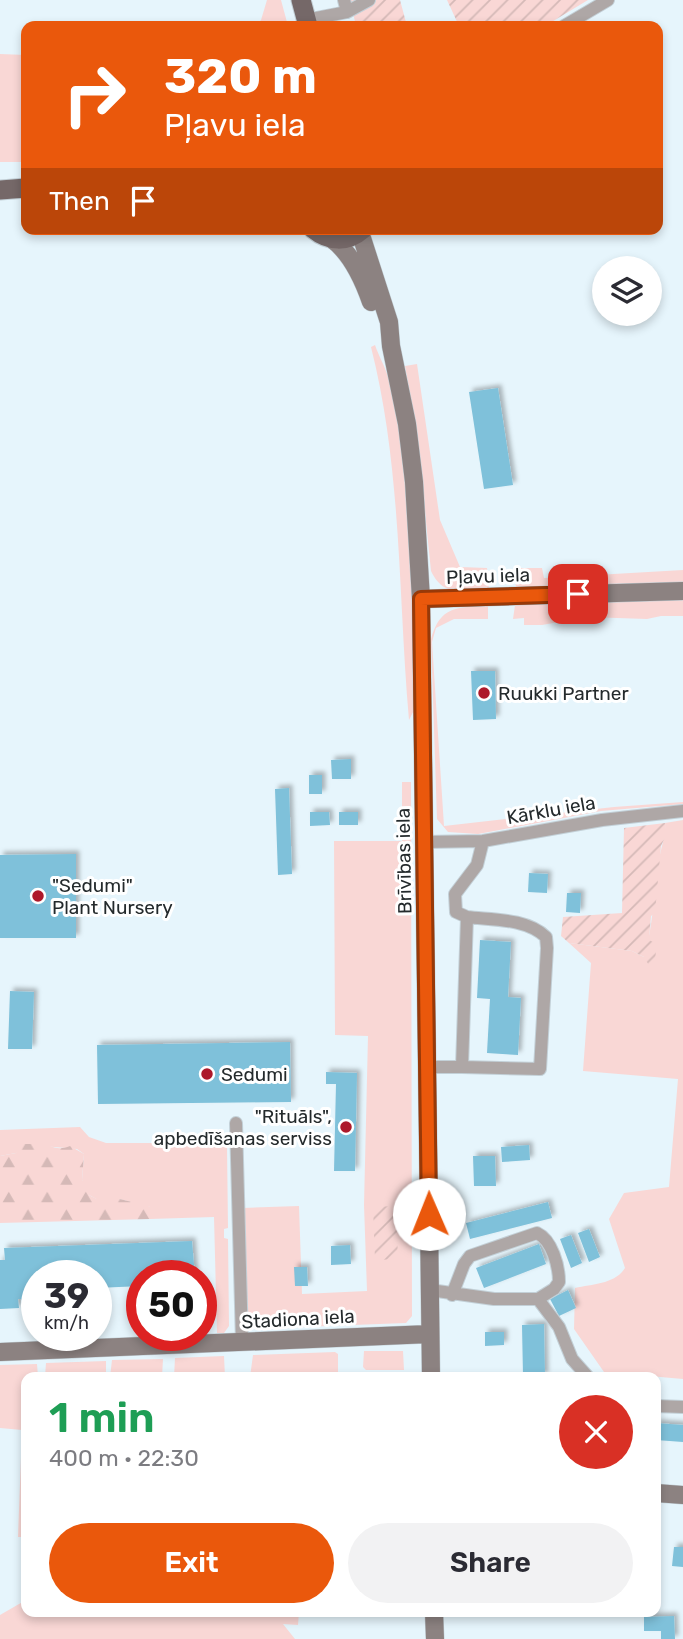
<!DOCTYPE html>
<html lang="en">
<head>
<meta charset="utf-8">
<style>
	:root { --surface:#fff; --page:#f2f2f3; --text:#2b2b33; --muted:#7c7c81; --accent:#ea580c }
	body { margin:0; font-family:Rubik,sans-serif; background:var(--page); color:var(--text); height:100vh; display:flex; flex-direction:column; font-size:26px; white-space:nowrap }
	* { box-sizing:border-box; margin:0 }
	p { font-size:23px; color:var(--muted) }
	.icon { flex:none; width:38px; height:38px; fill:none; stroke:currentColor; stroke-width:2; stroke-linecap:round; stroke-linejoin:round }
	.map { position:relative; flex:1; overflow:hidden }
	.panel { position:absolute; left:21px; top:1372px; width:640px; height:245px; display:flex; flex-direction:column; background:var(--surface); border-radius:14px; box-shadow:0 4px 10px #0003 }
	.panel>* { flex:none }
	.guide { position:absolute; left:21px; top:21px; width:642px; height:214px; border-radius:14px; box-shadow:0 4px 10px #0003; background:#ea580c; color:#fff; overflow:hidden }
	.buttons { position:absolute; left:592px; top:256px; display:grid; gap:14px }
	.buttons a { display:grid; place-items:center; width:70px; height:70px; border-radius:50%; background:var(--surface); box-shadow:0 4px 10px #0003; font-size:35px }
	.speed { position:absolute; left:21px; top:1260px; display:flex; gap:14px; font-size:35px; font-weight:700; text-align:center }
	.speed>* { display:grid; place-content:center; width:91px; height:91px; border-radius:50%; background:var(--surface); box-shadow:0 4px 10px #0003; line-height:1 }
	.speed small { font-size:18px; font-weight:400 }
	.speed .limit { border:10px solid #d22; background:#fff; color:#111 }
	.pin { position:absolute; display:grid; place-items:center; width:60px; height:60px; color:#fff; margin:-30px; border-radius:14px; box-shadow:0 4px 10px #0006 }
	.me { position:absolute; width:77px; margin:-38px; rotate:359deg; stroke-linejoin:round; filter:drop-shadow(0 0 5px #0008) }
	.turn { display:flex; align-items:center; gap:24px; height:147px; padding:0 28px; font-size:32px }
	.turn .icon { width:91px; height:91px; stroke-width:2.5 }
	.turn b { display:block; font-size:49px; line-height:60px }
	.then { display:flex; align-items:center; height:66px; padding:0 28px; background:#0003; gap:14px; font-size:26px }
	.round { display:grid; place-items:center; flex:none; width:74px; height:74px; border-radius:37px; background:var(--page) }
	.head { display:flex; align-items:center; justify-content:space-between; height:119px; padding:0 28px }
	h1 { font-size:42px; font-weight:600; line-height:52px; color:#1e9e55 }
	.primary-button { display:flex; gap:14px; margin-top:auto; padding:14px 28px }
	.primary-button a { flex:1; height:80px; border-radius:42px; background:var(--accent); color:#fff; font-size:28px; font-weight:600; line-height:80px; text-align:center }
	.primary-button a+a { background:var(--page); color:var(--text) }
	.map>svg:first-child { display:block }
	.grass { fill:#f9d7d5 }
	.forest { fill:url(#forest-firs) }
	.garden { fill:url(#garden-furrows) }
	.building { fill:#7fc1da; filter:url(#shadow) }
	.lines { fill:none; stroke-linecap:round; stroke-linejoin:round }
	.street-casing { stroke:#c3d0d7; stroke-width:14 }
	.secondary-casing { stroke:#c3d0d7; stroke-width:19 }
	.primary-casing { stroke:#c3d0d7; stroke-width:21 }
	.street { stroke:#aea7a6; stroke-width:12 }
	.secondary { stroke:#8c8281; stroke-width:18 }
	.primary { stroke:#756868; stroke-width:19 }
	.route-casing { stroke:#983908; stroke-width:18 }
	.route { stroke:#ea580c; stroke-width:12 }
	.poi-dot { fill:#ad192b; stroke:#fff; stroke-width:2.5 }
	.labels { text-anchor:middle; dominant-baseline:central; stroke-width:6; stroke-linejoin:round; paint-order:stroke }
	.street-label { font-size:19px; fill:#242a2c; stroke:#fff }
	.poi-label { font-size:19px; fill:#242a2c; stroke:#fff; text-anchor:start }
</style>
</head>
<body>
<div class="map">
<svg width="683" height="1639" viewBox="0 0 683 1639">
	<defs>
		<pattern id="forest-firs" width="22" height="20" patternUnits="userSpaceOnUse" patternTransform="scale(1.75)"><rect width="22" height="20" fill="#f9d7d5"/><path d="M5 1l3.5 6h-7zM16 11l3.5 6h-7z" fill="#d5b9b7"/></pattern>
		<pattern id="garden-furrows" width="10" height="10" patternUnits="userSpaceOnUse" patternTransform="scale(1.75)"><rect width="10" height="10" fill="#f9d7d5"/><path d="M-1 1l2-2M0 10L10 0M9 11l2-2" fill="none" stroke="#d5b9b7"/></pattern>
		<filter id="shadow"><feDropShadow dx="3.5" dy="-3.5" stdDeviation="2" flood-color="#0004"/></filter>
	</defs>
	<rect width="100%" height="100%" fill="#e6f5fc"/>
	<path class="grass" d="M267,0H281L288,26H256L261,20Z
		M0,54L26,55V162H0Z
		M375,345C379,357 386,368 389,380C414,484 413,601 415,708L409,720C398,595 402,469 371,347Z
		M417,364L440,520L460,567L487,568L489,589C462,590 444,598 431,571L418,443L405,366Z
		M514,568H542L544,578L683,570V585L516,588Z
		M683,599V616H661L647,619L587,617L542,625H524V618L513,619L515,605Z
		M488,606V619H454L436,628L432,642L444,826L614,807L683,802V804L601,811L478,834L448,832L437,819L431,639C440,606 457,607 488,606Z
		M402,782H411V787L412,1316L406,1323L245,1329L243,1208L299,1206L302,1294L367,1291L364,1205L368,1036L335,1035L334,841H402Z
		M683,820V1379L604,1372L574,1329L575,1288C593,1284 615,1284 625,1268L609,1219L624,1193L669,1187L678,1079L583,1071L591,963L569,943L632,951L644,957C653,928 654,891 659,860C661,847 666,836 665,823Z
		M80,1127L89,1137L106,1143H219L227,1146L228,1228L224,1229V1238L228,1239L229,1326L224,1333H217L214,1217L150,1219V1207L119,1199L102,1202L89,1195L82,1180L84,1154L77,1149L31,1145L16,1153L0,1156V1130Z
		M364,1351H403L404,1370H366L363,1367Z
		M335,1352L338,1354V1377H250L253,1355Z
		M224,1356L225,1377H174L175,1358Z
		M163,1359L162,1377H110L112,1360Z
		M106,1361V1377H45L46,1363Z
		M37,1364L38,1377H26L24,1510L26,1516V1537H18L22,1430L0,1428V1365Z
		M26,1600V1612H299L298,1625L283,1624L295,1639H0V1615Z"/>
	<path class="forest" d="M40,1139C49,1147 58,1151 70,1146L84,1154L82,1180L88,1186L89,1195C107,1205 103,1197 119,1199C127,1200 128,1203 137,1200L150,1207V1219L0,1223V1156L16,1153L21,1144H31Z"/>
	<path class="garden" d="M350,0H400L407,26H356Z
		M447,0H588L545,26H459Z
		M665,823L666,835L661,846L655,913L651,916L649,940L657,944L654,967H650L644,957L632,951L569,943L561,936L563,917L622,913L624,828Z
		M396,1206L398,1259L375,1260L373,1207Z"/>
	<path class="building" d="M498,388L513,485L484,489L469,392Z
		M471,671H495L496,719L473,720Z
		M351,759V779H332L331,760Z
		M309,775H322V794H309Z
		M289,788L292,874L278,875L275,789Z
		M310,812H329L330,825L310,826Z
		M339,812H358V825H339Z
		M76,854V938H0V855Z
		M529,873L548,874L547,893L528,892Z
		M567,893H581L580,913L566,912Z
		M480,940L511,942L508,997L521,998L518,1055L487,1053L490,999L477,998Z
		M10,991L34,992L32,1049H8Z
		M290,1042L291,1102L98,1104L97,1045Z
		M326,1072L357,1073L355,1171H334L336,1084H326Z
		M529,1145L530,1160L502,1162L501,1147Z
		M473,1156H495L496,1186H474Z
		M548,1202L552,1218L470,1239L466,1223Z
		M589,1229L600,1257L589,1262L578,1233Z
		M571,1235L582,1263L571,1268L560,1239Z
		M192,1241L195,1276H142V1286L96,1288V1276H37V1290H32V1306L22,1307L21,1299H18L19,1308L0,1309V1260H5L4,1248Z
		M539,1244L546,1264L484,1288L476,1268Z
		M350,1245L351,1264L331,1265V1246Z
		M294,1267H307L308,1286H295Z
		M568,1290L576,1308L559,1316L550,1299Z
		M544,1324L545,1376H523L522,1325Z
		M485,1332H504V1345L485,1346Z
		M656,1423L683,1425V1442L656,1440Z
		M674,1547H683V1567L672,1566Z
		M674,1616L675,1639H661V1631H644V1617Z"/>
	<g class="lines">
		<defs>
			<path id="street" d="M347,12L369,0
				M306,20L347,12L344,0
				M564,26L608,0
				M425,842L483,841L602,820L683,811
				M467,917L462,1067L540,1069L547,948L546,937C526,918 492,920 467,917L456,912L455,894L477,865L483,841
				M428,1067H462
				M236,1123L242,1342
				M430,1290L494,1299H538L559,1327L572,1359L588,1377
				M452,1295L464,1264L470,1256L537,1233C552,1240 559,1266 559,1282L554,1289L538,1299
				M656,1406L683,1407"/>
			<path id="secondary" d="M360,232L389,322L391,346L407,424L414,482L421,599L431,1377
				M332,239C352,254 363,279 371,302
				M421,599L683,591
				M0,1352L430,1334
				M656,1493L683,1495
				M434,1612L435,1639"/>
			<path id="primary" d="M301,0L308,26
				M0,190L26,188
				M313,229C329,242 347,243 363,229"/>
		</defs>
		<use href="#street" class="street-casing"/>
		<use href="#secondary" class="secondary-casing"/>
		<use href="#primary" class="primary-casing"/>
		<use href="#street" class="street"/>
		<use href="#secondary" class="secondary"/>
		<use href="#primary" class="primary"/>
	</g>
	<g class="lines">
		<defs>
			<path id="route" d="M429,1214L421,599L578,594"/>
		</defs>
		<use href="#route" class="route-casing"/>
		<use href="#route" class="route"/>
	</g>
	<g class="poi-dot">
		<circle cx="484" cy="693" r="7"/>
		<circle cx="38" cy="896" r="7"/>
		<circle cx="207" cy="1074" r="7"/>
		<circle cx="346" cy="1127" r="7"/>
	</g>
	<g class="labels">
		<g class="street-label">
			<text transform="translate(488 576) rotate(-2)">Pļavu iela</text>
			<text transform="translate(551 810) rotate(-10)">Kārklu iela</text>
			<text transform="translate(404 861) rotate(-91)">Brīvības iela</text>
			<text transform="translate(298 1319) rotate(-3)">Stadiona iela</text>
		</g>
		<g class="poi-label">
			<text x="498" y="693">Ruukki Partner</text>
			<text x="52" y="885">"Sedumi"<tspan x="52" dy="22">Plant Nursery</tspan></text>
			<text x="221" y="1074">Sedumi</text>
			<text x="332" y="1116" text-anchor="end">"Rituāls",<tspan x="332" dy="22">apbedīšanas serviss</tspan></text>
		</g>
	</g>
</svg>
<div class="buttons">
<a><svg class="icon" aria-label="layers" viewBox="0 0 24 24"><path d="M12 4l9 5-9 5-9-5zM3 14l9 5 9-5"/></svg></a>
</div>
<div class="speed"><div>39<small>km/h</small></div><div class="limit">50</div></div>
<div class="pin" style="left:578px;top:594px;background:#d93025"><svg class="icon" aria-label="arrive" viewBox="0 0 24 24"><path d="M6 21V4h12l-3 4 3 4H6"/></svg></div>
<svg class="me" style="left:429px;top:1214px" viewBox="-20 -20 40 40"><circle r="19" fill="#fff"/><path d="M0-13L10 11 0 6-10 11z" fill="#ea580c"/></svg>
<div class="guide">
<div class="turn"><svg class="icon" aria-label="right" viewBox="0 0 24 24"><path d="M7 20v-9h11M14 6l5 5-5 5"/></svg><div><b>320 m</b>Pļavu iela</div></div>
<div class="then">Then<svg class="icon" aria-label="arrive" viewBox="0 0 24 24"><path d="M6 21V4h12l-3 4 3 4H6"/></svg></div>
</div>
<section class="panel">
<div class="head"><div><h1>1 min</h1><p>400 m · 22:30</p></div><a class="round" style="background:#d93025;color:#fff"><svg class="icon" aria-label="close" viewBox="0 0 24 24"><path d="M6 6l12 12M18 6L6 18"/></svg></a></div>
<div class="primary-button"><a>Exit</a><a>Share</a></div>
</section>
</div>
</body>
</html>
